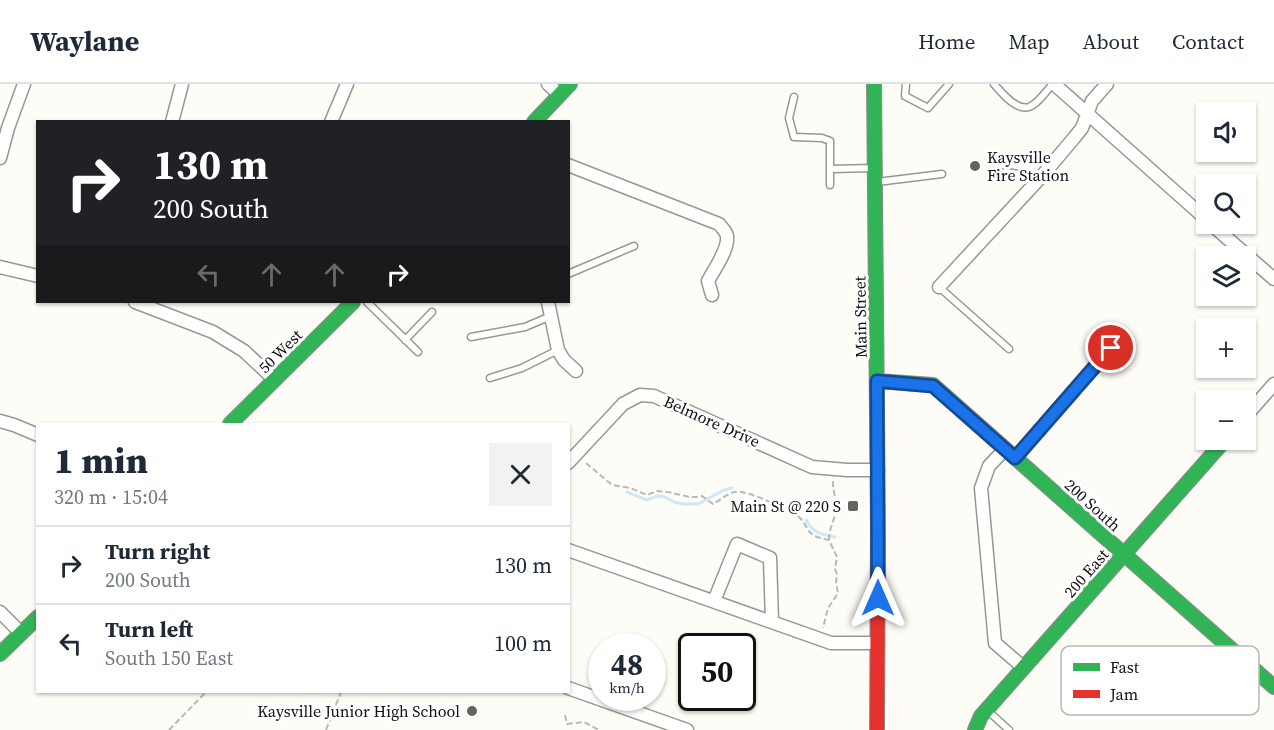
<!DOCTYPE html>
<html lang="en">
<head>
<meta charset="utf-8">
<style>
	:root { --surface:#fff; --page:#f2f2f3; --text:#1f2937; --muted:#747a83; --line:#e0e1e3 }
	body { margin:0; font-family:"Source Serif 4",serif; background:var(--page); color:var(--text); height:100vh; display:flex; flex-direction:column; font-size:22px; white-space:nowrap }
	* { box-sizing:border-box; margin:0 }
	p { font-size:20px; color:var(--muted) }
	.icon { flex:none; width:33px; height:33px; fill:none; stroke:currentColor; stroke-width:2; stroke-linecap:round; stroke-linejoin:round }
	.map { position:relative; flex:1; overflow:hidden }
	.drawer { position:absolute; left:36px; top:339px; width:534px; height:270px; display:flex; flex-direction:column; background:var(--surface); border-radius:0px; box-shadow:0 2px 4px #0004 }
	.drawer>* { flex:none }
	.top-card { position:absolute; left:36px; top:36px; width:534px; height:183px; border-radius:0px; box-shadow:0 2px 4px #0004; background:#202124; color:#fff; overflow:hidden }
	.buttons { position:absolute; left:1196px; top:18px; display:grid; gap:12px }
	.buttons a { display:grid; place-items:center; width:60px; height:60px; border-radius:0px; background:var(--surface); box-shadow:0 2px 4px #0004; font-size:30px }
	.speed { position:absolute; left:588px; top:549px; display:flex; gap:12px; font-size:30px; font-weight:700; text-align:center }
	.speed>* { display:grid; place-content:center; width:78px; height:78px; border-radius:50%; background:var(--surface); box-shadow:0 2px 4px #0004; line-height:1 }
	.speed small { font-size:15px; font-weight:400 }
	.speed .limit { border:3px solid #111; border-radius:9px; background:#fff; color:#111 }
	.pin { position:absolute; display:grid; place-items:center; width:51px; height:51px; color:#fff; margin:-26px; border:3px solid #fff; border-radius:50%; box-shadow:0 2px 6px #0007 }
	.me { position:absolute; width:66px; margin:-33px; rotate:0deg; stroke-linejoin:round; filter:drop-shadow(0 0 4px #0008) }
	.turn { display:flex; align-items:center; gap:21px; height:126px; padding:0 18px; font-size:27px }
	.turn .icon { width:78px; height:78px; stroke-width:2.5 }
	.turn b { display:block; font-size:42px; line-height:51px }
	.lanes { display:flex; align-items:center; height:57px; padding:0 18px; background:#0003; justify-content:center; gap:30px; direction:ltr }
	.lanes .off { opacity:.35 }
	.round { display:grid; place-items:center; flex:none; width:63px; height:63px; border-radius:0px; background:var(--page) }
	.headline { display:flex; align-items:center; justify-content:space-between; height:102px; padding:0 18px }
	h1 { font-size:36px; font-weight:800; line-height:45px }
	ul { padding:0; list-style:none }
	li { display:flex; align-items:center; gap:18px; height:78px; padding:0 18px; border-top:2px solid var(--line) }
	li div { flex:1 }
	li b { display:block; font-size:22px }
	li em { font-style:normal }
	header { display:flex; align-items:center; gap:36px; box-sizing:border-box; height:84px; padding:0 30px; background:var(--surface); border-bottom:2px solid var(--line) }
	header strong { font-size:28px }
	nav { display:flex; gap:33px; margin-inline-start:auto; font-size:21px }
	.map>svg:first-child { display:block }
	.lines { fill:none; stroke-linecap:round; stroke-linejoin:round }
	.stream { stroke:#cde8f7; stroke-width:3 }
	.lane-casing { stroke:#979795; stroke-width:9 }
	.street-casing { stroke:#979795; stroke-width:15 }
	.fast-casing { stroke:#8e8d8b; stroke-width:16 }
	.jam-casing { stroke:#8e8d8b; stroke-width:16 }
	.path { stroke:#b9b9b8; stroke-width:2; stroke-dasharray:6 3; stroke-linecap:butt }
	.lane { stroke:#fffffe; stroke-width:6 }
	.street { stroke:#fffffe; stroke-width:12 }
	.fast { stroke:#30b455; stroke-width:14 }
	.jam { stroke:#e5322d; stroke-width:14 }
	.route-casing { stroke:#114b97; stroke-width:15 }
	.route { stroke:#1a73e8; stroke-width:10 }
	.poi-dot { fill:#646362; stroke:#fff; stroke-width:2 }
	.labels { text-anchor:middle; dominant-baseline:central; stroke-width:6; stroke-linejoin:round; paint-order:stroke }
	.poi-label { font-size:16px; fill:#111; stroke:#fff; text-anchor:end }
	.street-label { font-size:16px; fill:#111; stroke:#fff }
	.key { fill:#fff; stroke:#b8b8b8; stroke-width:1.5 }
	.key-label { font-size:16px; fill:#111 }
</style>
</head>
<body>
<header>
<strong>Waylane</strong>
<nav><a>Home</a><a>Map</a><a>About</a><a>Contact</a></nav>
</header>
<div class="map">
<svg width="1274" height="646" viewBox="0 0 1274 646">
	<rect width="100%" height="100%" fill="#fdfcf7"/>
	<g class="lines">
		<path class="stream" d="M627,408L647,416L657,412L665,413L674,418L684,420H698L724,406L732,404
			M806,436C812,448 822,451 835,453"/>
		<defs>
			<path id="lane" d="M906,0L905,12L928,24L949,0
				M994,0C1001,8 1016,27 1029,23C1038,20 1046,7 1053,0
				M794,13L789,34L794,53L822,54L830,57V85L874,84
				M1005,88L1040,93
				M877,98L942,90
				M830,101V85
				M568,190L634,162
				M939,203L1009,265
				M367,218L418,268
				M471,253L525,243L551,232
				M405,256L432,228
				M490,294L522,284L558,266
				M987,626L1009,646"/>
			<path id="street" d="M548,0L560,11
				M1054,0L1206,135
				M172,38L182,0
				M331,38L347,0
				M0,74L8,44L24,0
				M568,81L719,140C722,144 726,147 727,152C729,165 714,186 708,197L712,211
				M1211,140L1274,195
				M0,183L38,192
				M939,203L1041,93L1074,54L1082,44L1092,17L1107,0
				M135,218L213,248L244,267L275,296
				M548,218L558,266L564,276L576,287
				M1245,333L1274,300
				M0,337L14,341L38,351
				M1005,365L989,382L981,404L995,559L1024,584
				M1015,374L1111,264
				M568,379L623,320L640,311L654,312L812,383L847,386H878
				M568,466L831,559H878
				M714,517L737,460L770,474L772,538
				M0,528L21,549
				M568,604L687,646"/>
			<path id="fast" d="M874,0L878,442
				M534,38L570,0
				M877,297L933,301L1274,603
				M230,340L353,218
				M0,570L38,533
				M975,646L981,632L1225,356"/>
			<path id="jam" d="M877,646L878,442"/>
		</defs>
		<use href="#lane" class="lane-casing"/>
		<use href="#street" class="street-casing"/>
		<use href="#fast" class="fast-casing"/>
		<use href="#jam" class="jam-casing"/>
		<path class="path" d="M586,379L612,401L630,404L647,411L657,407C662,408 667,407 672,409C682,411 692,415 702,412L713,420C720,416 727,410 734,408C747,405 782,424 796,430C812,444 802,451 829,456L837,473L835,485L837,490L836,499L838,509L828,524L823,544
			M829,456C829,445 834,437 836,427C838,417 832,407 833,397
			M565,631L567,640L584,638L599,646
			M169,646L206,608
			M326,646L341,608"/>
		<use href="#lane" class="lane"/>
		<use href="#street" class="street"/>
		<use href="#fast" class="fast"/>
		<use href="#jam" class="jam"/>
	</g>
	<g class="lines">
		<defs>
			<path id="route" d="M878,514L877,297L933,302L1015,374L1111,264"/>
		</defs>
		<use href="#route" class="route-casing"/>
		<use href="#route" class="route"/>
	</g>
	<g class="poi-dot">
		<circle cx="975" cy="82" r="6"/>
		<rect x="847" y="416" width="12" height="12" rx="3"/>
		<circle cx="472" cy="627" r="6"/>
	</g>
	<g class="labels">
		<g class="poi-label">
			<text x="987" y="73" text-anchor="start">Kaysville<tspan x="987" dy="18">Fire Station</tspan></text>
			<text x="841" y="422">Main St @ 220 S</text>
			<text x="460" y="627">Kaysville Junior High School</text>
		</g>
		<g class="street-label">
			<text transform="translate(860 233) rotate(-91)">Main Street</text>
			<text transform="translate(280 267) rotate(-45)">50 West</text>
			<text transform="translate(712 337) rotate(24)">Belmore Drive</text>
			<text transform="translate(1093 421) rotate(42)">200 South</text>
			<text transform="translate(1086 489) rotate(-49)">200 East</text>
		</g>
	</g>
	<rect x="1061" y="562" width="198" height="69" rx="9" class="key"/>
	<rect x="1073" y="579" width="27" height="8" fill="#30b455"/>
	<rect x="1073" y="606" width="27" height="8" fill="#e5322d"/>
	<g class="key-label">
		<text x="1110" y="589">Fast</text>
		<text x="1110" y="616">Jam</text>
	</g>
</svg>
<div class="buttons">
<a><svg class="icon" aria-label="sound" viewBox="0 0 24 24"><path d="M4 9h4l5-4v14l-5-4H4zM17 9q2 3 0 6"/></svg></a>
<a><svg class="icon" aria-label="search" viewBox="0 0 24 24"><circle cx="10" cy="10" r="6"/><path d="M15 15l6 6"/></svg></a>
<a><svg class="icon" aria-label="layers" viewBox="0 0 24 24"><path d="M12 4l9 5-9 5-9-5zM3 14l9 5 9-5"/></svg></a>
<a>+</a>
<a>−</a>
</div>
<div class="speed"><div>48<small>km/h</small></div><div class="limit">50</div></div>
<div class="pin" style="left:1111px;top:264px;background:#d93025"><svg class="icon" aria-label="arrive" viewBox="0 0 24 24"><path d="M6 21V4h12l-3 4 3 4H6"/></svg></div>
<svg class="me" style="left:878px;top:514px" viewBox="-20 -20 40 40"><path d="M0-17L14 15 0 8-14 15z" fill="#1a73e8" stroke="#fff" stroke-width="4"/></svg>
<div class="top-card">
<div class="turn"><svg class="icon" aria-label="right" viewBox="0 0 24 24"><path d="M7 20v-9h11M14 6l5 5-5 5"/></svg><div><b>130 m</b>200 South</div></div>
<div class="lanes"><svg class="icon off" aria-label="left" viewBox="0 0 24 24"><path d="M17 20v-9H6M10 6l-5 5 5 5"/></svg><svg class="icon off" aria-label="ahead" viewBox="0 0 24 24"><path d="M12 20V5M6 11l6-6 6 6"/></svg><svg class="icon off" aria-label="ahead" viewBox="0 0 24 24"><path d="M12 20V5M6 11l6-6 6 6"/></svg><svg class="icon" aria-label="right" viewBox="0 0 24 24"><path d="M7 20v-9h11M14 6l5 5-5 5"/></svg></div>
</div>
<section class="drawer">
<div class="headline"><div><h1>1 min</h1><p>320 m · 15:04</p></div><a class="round"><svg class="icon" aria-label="close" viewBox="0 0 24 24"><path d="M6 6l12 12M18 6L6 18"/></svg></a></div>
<ul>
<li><svg class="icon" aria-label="right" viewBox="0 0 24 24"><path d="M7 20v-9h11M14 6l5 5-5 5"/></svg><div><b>Turn right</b><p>200 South</p></div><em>130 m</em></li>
<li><svg class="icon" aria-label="left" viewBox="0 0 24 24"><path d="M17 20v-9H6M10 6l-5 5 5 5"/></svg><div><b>Turn left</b><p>South 150 East</p></div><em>100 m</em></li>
</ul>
</section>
</div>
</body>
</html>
